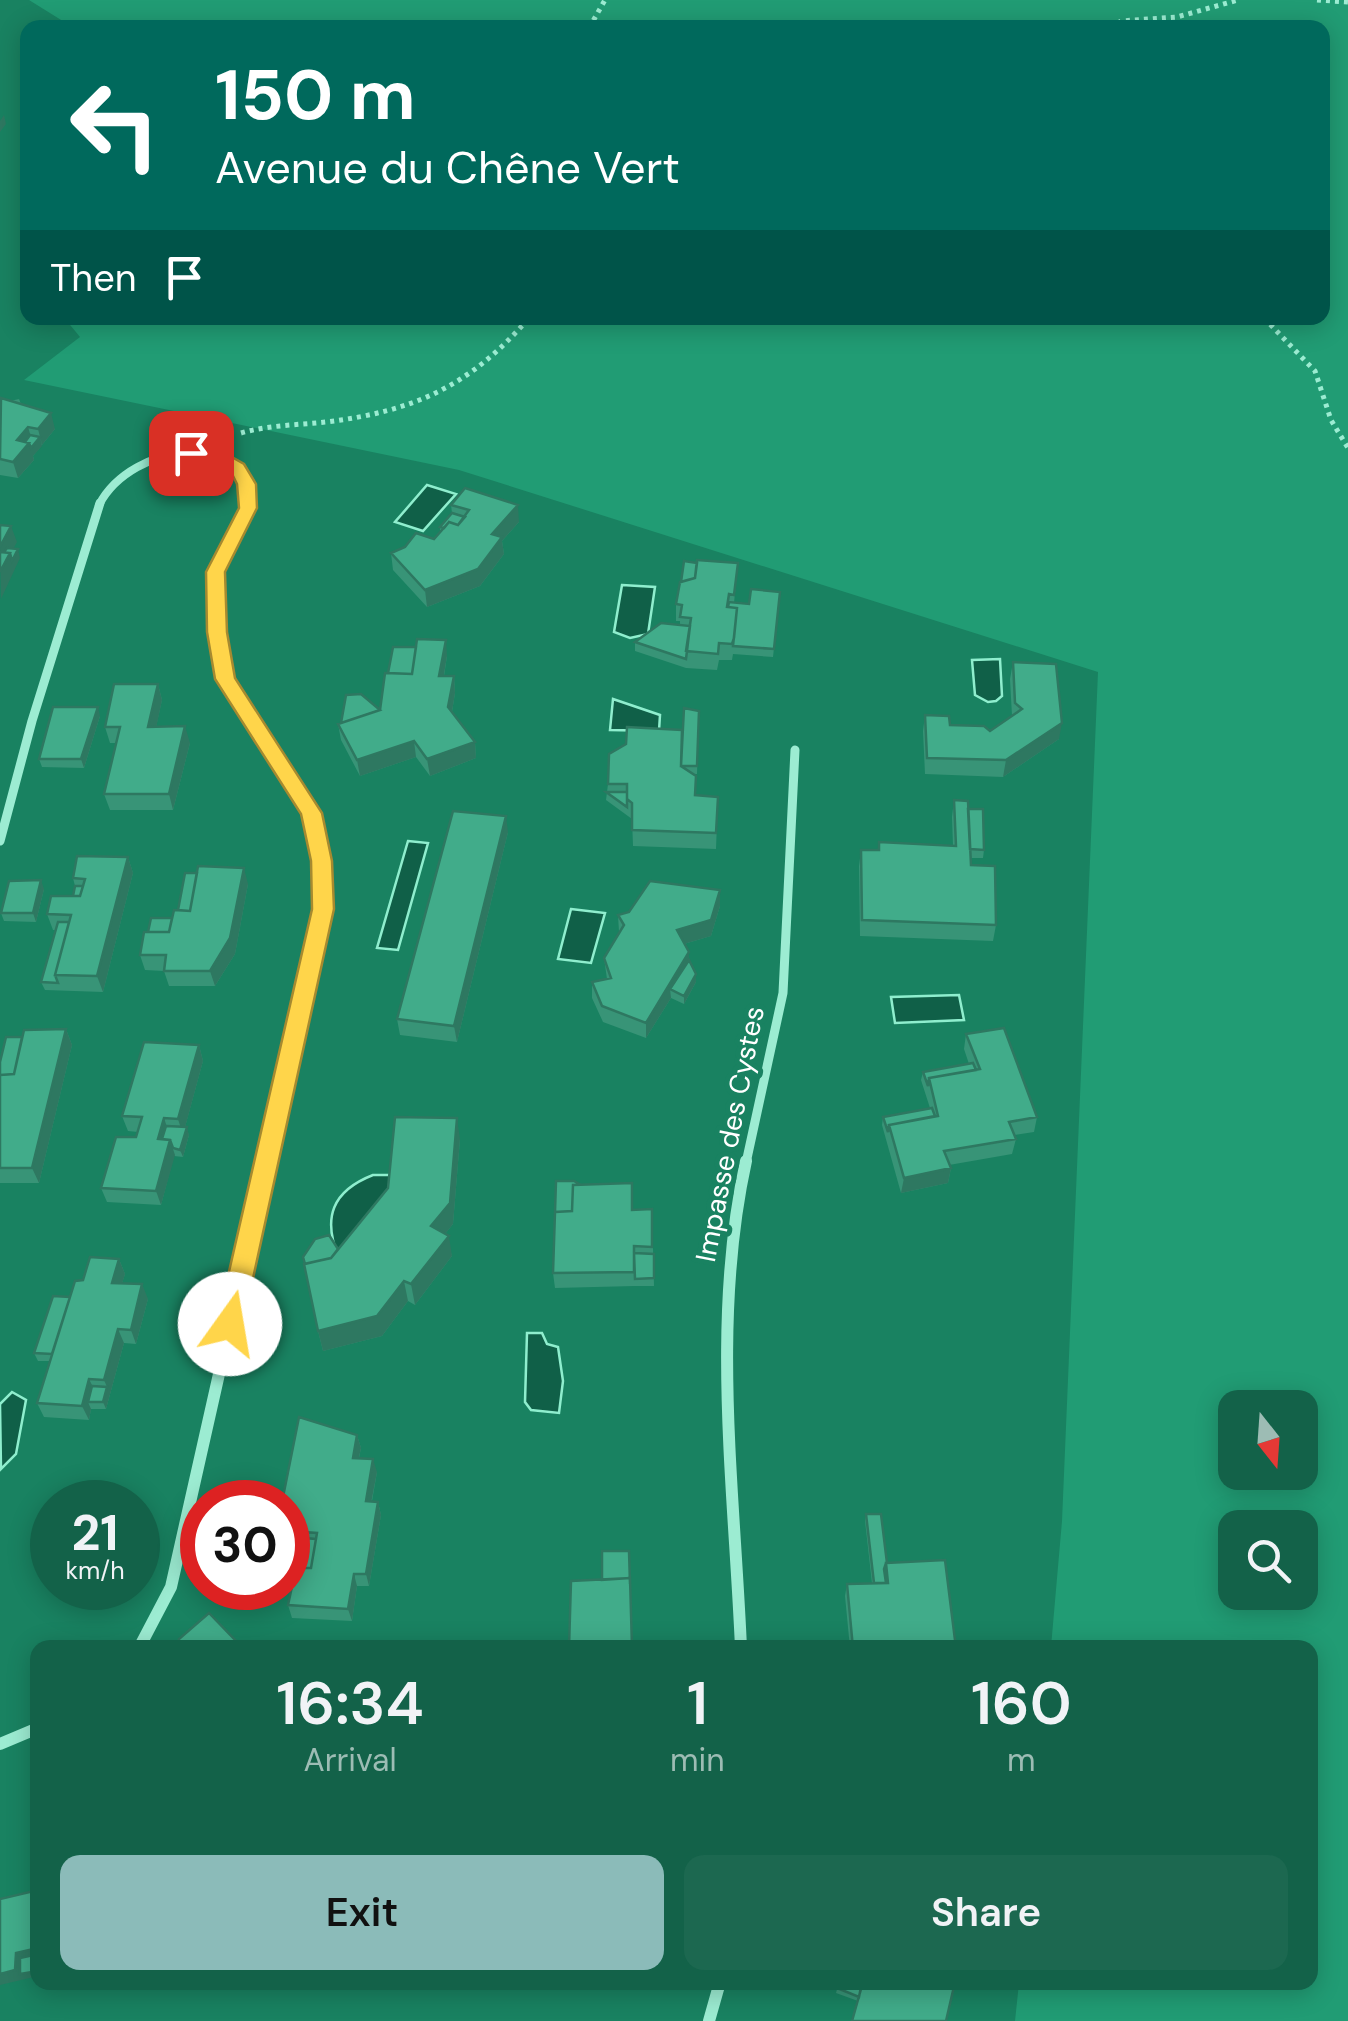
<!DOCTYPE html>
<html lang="en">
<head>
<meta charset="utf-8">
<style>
	:root { --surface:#136249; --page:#1c6850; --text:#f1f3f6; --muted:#9dbcb4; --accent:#8bbbb9 }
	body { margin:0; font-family:"DM Sans",sans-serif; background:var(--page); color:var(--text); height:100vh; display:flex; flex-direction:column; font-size:38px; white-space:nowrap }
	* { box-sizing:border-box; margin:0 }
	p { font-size:32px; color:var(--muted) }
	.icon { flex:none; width:55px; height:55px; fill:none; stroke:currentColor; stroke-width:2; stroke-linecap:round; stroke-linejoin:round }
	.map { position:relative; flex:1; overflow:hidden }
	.side { position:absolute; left:30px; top:1640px; width:1288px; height:350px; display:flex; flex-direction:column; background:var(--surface); border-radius:20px; box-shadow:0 5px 25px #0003 }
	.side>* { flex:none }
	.guide { position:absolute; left:20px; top:20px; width:1310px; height:305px; border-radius:20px; box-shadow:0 5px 25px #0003; background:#00695c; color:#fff; overflow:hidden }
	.needle { width:65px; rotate:163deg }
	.controls { position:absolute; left:1218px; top:1390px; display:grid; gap:20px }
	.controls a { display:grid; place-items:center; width:100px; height:100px; border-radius:20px; background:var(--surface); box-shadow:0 5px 25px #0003; font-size:50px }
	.speed { position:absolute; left:30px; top:1480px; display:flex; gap:20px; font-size:50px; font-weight:700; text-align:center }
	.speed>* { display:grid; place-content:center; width:130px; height:130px; border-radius:50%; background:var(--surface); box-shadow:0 5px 25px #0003; line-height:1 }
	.speed small { font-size:25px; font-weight:400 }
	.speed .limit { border:15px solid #d22; background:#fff; color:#111 }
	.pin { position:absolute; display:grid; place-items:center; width:85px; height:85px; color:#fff; margin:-42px; border-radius:20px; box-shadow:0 5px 15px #0006 }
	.me { position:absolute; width:110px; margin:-55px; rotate:13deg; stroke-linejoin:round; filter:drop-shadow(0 0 8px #0008) }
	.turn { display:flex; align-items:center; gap:35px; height:210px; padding:0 30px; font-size:45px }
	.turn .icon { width:130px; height:130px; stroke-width:2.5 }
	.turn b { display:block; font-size:70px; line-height:85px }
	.then { display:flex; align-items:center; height:95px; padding:0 30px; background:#0003; gap:20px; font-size:38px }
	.eta { display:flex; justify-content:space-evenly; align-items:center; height:170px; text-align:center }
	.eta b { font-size:60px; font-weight:600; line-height:70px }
	.action { display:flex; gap:20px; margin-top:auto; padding:20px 30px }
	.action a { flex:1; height:115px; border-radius:20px; background:var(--accent); color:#111; font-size:40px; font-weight:600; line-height:115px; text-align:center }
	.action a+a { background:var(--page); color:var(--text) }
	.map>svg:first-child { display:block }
	.green { fill:#219c74; fill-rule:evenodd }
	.water { fill:#106048; stroke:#8feece; stroke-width:2.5 }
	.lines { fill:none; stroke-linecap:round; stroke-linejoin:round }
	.path { stroke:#9cecd2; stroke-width:5; stroke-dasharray:4 5; stroke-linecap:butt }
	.street-far2 { stroke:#9cecd2; stroke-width:8 }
	.street-far1 { stroke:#9cecd2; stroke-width:9 }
	.street { stroke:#9cecd2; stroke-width:12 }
	.wall { fill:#389477 }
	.shaded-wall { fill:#2e7861 }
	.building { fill:#41ac8a; stroke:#2e7861; stroke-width:2.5 }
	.route { fill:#ffd54a; stroke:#a68a30; stroke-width:2.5 }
	.labels { text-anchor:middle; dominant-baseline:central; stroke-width:10; stroke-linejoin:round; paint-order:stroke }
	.street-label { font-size:28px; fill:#fff; stroke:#198261 }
</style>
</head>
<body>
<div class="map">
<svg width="1348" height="2021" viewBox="0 0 1348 2021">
	<rect width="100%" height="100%" fill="#198261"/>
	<path class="green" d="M29,0H1348V2021H1015L1019,1983L1310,1982V1648L1051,1647L1062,1521L1098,672L459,470L24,380L80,337L66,320L70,318H1322V28H74ZM1235,1408H1300V1472H1235ZM1235,1528H1300V1592H1235Z"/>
	<path class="water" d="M427,485L456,494L423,531L395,522Z
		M622,585L655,587L648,634L630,638L614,632Z
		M1000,659L1002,696L996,701L988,702L975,695L972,660Z
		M613,699L660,715L659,731L610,730Z
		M408,841L428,843L398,950L377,948Z
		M571,909L605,913L591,963L558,959Z
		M959,995L964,1020L895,1023L891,997Z
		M373,1175H393L389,1209L339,1258C322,1218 332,1191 373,1175Z
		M527,1333H542L547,1344L558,1347L563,1381L559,1413L531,1410L525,1402Z
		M12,1392L26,1400L16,1454L1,1469L0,1404Z"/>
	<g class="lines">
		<path class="path" d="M1317,0L1348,2
			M589,28L605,0
			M1110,28L1121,21L1177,17L1238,0
			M1264,318L1315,371L1331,420L1348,448
			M241,433C269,425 298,425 326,422C415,411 470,386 529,318"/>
		<path class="street-far2" d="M99,505C132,441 254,429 247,505"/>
		<path class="street-far1" d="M248,503L244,518L216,571L214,609L219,654L232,692L279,757L309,816L319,856L323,909L266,1163
			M0,841L32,721L100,503
			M746,1163L783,993L795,750"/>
		<path class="street" d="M139,1648L171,1587L267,1161
			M741,1648C734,1486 711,1320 746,1161
			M0,1744L38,1728
			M709,2021L720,1982"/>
	</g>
	<path class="wall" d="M0,399L10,401L19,399L21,404L55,429L33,456L34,460L18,478L0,475Z
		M451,505L519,522L502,541L504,554L480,586L427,607L393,570L391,553L434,539L440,532V527L452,513Z
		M697,563H738L734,603L749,604L780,592L773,657L733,654L732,660H719L717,670L686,668L635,651V642L680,625V621H676V604Z
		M447,656L444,676H454L455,693L452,712L475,742L476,758L430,776L416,757L360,776L341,740L338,724L380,710Z
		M1013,662L1059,739L1003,777L925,774L923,731L925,715L950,725L990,731L1012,716L1010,679Z
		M158,684L162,700L156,727L190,743L173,810H110L104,794L117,743H110L105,727Z
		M699,711L697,774H693L695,795L718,797L716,849L633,846L632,819L606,800L608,784L682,730Z
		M100,716L84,768L42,767L39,759Z
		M954,800L968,809L984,850L983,858H971V865L996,925L993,941L860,936L859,866L861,850H878L953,846L952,817Z
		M508,832L457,1042L400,1035L397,1019Z
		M128,857L133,873L103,992L45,990L41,982L56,930H53L47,914L73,896L75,886L73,878Z
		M248,884L235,954L215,986H169L164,971L145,970L140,955L148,932L172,918L178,910Z
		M44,889L36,922L4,921L1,913Z
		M720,906L711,936L684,944L689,960L696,974V982L684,1004L671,998L646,1038L603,1022L592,998V982L607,979L604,958L619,932L618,915Z
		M66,1029L72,1045L39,1183H0V1062L22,1037Z
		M966,1034L1037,1117L1034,1132L1014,1135L1016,1139L1012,1154L949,1165L951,1168L948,1183L901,1193L882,1125L883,1117L930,1108L921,1080L923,1072L969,1064L964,1049Z
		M199,1045L203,1061L185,1127L189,1135L183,1157L174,1156L161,1205L107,1202L101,1188L136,1137L138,1132L128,1131L122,1116Z
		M460,1139L453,1224L445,1234L452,1256L415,1305L408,1301L382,1336L323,1351L318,1331L338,1249Z
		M579,1184L632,1210L652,1209L654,1286H635V1285V1286L555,1288L553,1273Z
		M119,1259L125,1274L122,1283L148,1299L136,1344L124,1343L106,1409H91L89,1420L44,1417L37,1403L50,1361H38L34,1353L70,1297L83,1280Z
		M357,1435L361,1448L359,1458L377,1472L372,1501L378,1502L381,1515L369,1586H357L352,1621L292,1618L288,1605L299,1568L303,1544L288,1543V1502Z
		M866,1514L887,1563L956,1648H850L845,1596L847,1584L872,1583L865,1521Z
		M839,1982L946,2021L858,2001L836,1993Z"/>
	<path class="shaded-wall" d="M4,115L6,124L0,132V121Z
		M51,413L55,429L42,445L38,429Z
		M28,427L33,444L40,437L42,446L33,456L34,460L18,478L13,462L17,440Z
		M518,505L519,522L502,541L504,554L480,586L427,607L425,590L492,534Z
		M11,526L17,542L10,555L18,549L20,558L1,599L0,547Z
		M446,640L447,656L441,692L439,676Z
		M454,676L455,693L450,724L448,707Z
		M158,684L162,700L153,743L148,727Z
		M98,707L100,716L84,768L81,759Z
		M1062,723L1059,739L1003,777L1006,760Z
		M185,726L190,743L173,810L169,794Z
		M414,741L416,757L360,776L357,760Z
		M475,742L476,758L430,776L427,759Z
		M506,816L508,832L457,1042L454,1026Z
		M128,857L133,873L103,992L97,976Z
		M244,868L248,884L235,954L215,986L210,971Z
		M41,880L44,889L36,922L33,913Z
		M720,890V906L711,936L677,946V930Z
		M689,952V968L670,989L671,998L646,1038V1023Z
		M696,974V982L684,1004V996Z
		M66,1029L72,1045L39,1183L32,1168Z
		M199,1045L203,1061L183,1135L178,1119Z
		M164,1118L169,1133L165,1147L158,1139Z
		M457,1118L460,1139L453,1224L435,1247L431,1226Z
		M187,1127L189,1135L183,1157L180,1150Z
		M170,1140L175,1155L161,1205L156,1191Z
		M951,1168L948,1183L901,1193L904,1178Z
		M449,1236L452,1256L415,1305L411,1284Z
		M119,1259L125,1274L118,1297L112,1283Z
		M404,1281L408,1301L382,1336L323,1351L318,1331Z
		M142,1284L148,1299L136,1344L131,1330Z
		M118,1329L124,1343L106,1409L103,1402L107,1387L104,1380Z
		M89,1379L96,1393L88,1402L91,1409L89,1420L82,1406Z
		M357,1435L361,1448L356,1471L353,1458Z
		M373,1459L377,1472L369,1514L366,1501Z
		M378,1502L381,1515L369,1586L366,1574Z
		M354,1574L357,1586L352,1621L348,1609Z
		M38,1948V1976L0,1985V1974L16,1953Z"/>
	<path class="building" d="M1,398L51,413L38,429L28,427L17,440L29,443L13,462L0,459Z
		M30,435L40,437L31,448L29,443L25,442Z
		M465,488L518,505L492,534L502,537L478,569L425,590L391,553L405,547L416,533L434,539L449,522L458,525L469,510L451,505Z
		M452,513L465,517L458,525L449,522L444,528L440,527Z
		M0,525L11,526L0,547Z
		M7,548L18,549L12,561L10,553L4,552Z
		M0,552L10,553L0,572Z
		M697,560L738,563L734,595L729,594L727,607L737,608L734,638L732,644L719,643L718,654L686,651L691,618L680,617L682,605L676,604L680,582L695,578Z
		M684,561L697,563L695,578L681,582Z
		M751,589L780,592L774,649L733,646L737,608L728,607L729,602L749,604Z
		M661,623L690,626L686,659L635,642Z
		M417,639L446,640L439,676H454L448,707L475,742L427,759L414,741L357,760L338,724L380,710L385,673L412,674Z
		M393,647H416L412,674L388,673Z
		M1013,662L1056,664L1062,723L1006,760L927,758L925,715L949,716L950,725L984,726L990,731L1022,709L1015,703Z
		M114,684H158L148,727L185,726L169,794H104L120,727H105Z
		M361,694L380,710L341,723L346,695Z
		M53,707H98L81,759H39Z
		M684,708L699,711L697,766H681Z
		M627,727L682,730L681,766L696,776L695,795L718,797L716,833L632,830V803L627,799V784H608L609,754L626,744Z
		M606,792H627V807Z
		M954,800L968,801L971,865L995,866L996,925L862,920L861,850H879V842L956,846Z
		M968,809H983L984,850L970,849Z
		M453,811L506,816L454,1026L397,1019Z
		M77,856L128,857L97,976L55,975L71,915L47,914L51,896H80L85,879L73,878Z
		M198,866L244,868L230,938L210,971H164L166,955H140L144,932H169L174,910L190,911Z
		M185,873H197L190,911L178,910Z
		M41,880L33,913H1L9,881Z
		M650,881L720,890L711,920L677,930L689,952L646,1023L602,1006L592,982L611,978L604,958L624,925L618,915L629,912Z
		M75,886H83L80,896H73Z
		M151,918H172L169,932H148Z
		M58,922H69L55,975L58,983L41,982Z
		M689,960L696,974L684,996L670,989Z
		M1004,1028L1037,1117L1009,1122L1016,1139L944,1151L951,1168L904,1178L889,1125L938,1116L929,1078L980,1069L966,1034Z
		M66,1029L32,1168H0V1075L14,1074L24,1030Z
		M6,1037H22L14,1074L0,1075V1062Z
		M144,1042L199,1045L178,1119L164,1118L158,1139L170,1140L156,1191L101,1188L116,1137H136L142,1117L122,1116Z
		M973,1063L976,1070L929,1078L928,1086L923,1072Z
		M932,1108L935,1116L889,1125L888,1132L883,1117Z
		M395,1117L457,1118L450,1203L431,1226L449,1236L411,1284L404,1281L377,1316L318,1331L304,1264L331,1258L388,1188Z
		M166,1126L187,1127L180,1150L173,1148L170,1140L162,1139Z
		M556,1181H574L579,1184L573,1185L572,1211L555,1212Z
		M632,1183V1210L652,1209V1247L634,1246V1272L553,1273L555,1212L572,1211L573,1185Z
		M329,1235L338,1249L331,1258L305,1264L303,1257L315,1239Z
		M634,1253L654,1254V1278L635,1279Z
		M90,1257L119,1259L112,1283L142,1284L131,1330L118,1329L104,1380L89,1379L82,1406L37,1403L75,1281L83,1280Z
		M53,1296L70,1297L52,1354L34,1353Z
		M92,1386L107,1387L103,1402H88Z
		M299,1417L357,1435L353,1458L373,1459L366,1501L378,1502L366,1574H354L348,1609L288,1605L296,1568H311L317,1533L288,1531V1502H282Z
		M866,1514H881L887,1563H886L884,1569L886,1583H874Z
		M304,1538L316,1539L311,1568H299Z
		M602,1551H629L630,1584V1578L602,1580Z
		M945,1560L956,1648H853L847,1584L888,1583L886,1563Z
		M630,1578L632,1648H569L571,1581Z
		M209,1613L236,1641L228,1648H187L179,1639Z
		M38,1890V1948L16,1953L15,1970L0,1974V1899Z
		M38,1954V1971L20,1974V1958Z
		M839,1982H862L859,1997L837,1988Z
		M863,1982H955L946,2021H852Z"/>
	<path class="route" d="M191,448L223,452L244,464L256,484L257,508L225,572L227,632L235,678L322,813L332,861L334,909L243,1324L239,1331L230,1335L221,1331L217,1324L312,909L311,861L301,814L215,679L207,632L206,572L239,508L237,484L231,472L212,461L185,457V449Z"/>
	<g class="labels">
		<g class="street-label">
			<text transform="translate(730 1134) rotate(-79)">Impasse des Cystes</text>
		</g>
	</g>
</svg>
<div class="controls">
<a><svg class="needle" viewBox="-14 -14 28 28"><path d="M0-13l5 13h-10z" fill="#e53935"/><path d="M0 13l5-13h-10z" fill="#9dbcb4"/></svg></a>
<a><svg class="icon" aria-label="search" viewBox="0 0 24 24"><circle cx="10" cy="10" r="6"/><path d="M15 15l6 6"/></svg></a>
</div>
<div class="speed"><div>21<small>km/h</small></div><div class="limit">30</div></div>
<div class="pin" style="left:191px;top:453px;background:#d93025"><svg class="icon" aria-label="arrive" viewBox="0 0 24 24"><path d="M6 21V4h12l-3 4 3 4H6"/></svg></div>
<svg class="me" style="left:230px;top:1324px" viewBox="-20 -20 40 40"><circle r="19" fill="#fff"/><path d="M0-13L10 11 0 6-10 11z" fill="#ffd54a"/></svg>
<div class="guide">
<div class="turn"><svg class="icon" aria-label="left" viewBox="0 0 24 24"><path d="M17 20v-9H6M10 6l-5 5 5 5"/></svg><div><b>150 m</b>Avenue du Chêne Vert</div></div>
<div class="then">Then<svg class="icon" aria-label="arrive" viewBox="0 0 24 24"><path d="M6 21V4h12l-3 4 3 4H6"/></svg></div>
</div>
<section class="side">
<div class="eta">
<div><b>16:34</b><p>Arrival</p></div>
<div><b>1</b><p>min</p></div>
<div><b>160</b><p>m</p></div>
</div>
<div class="action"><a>Exit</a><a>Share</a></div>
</section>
</div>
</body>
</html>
